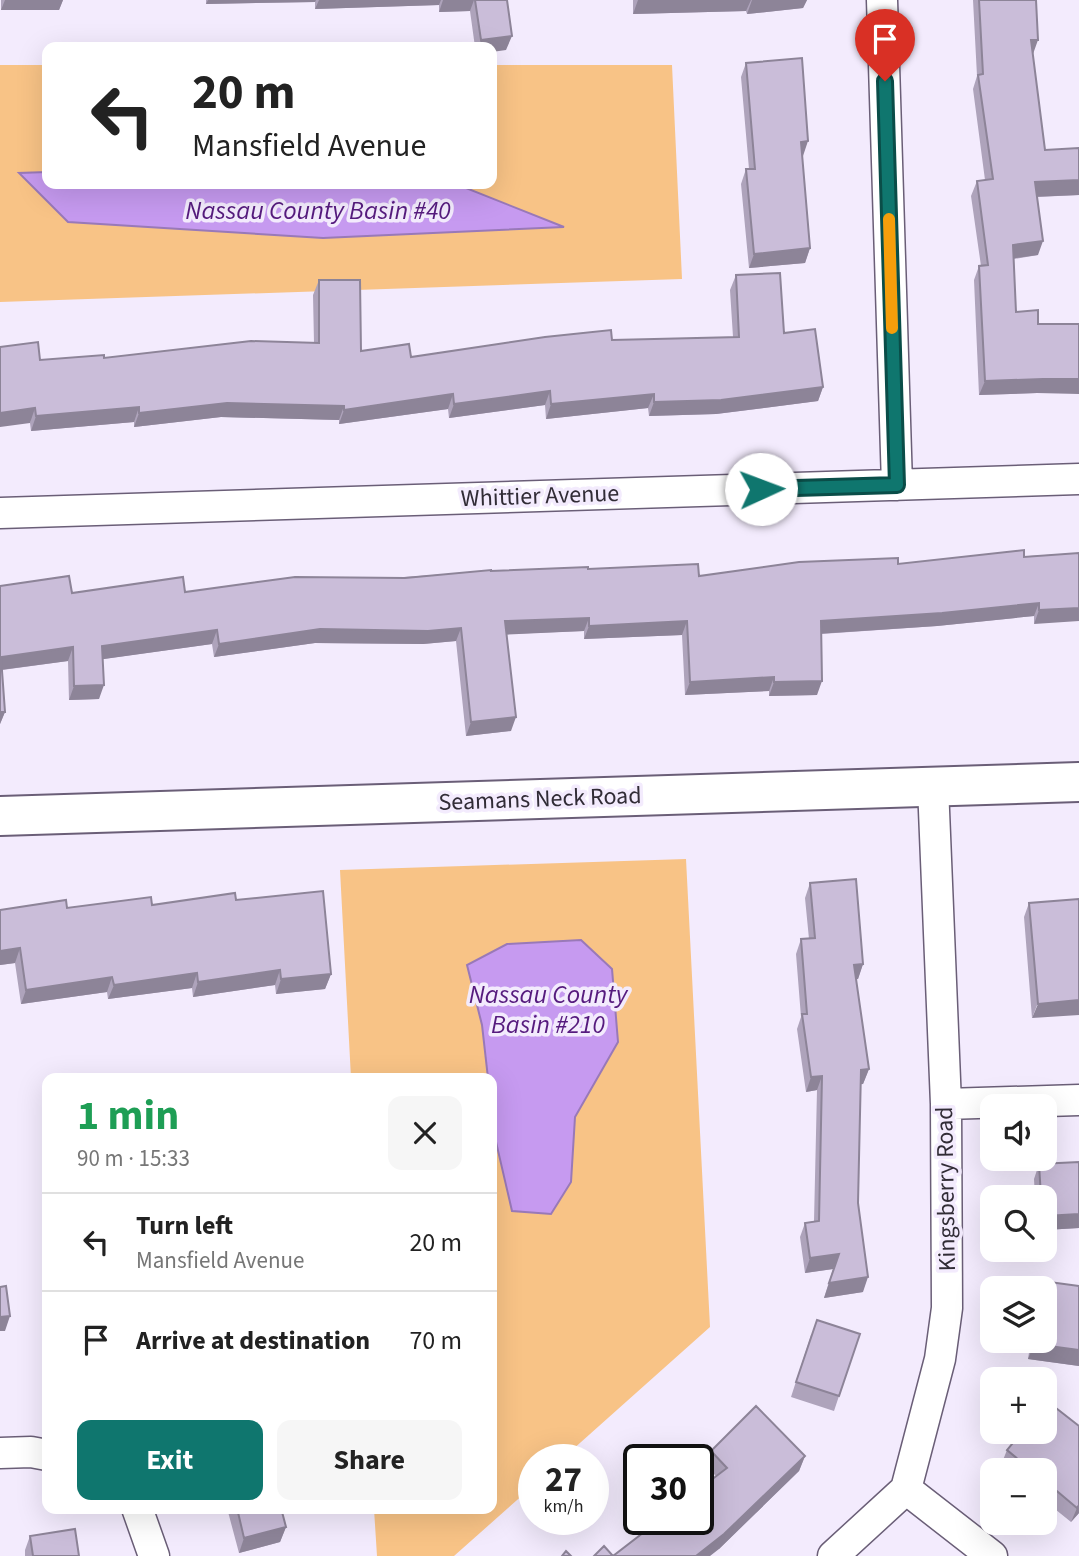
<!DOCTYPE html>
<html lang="en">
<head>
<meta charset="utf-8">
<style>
	:root { --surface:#fff; --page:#f6f6f6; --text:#222; --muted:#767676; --line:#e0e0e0; --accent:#0f766e }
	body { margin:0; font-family:"Source Sans 3",sans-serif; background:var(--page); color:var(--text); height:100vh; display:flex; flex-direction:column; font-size:26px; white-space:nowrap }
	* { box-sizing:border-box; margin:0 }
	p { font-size:23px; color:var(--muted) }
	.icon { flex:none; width:38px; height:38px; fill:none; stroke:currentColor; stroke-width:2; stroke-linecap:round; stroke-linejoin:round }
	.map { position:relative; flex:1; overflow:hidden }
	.side { position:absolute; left:42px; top:1073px; width:455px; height:441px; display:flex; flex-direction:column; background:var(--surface); border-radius:14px; box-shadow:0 7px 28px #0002 }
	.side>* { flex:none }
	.hud { position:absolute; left:42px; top:42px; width:455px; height:147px; border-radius:14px; box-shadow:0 7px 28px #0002; background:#fff; color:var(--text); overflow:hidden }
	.fabs { position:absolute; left:980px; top:1094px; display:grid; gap:14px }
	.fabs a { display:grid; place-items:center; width:77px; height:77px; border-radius:14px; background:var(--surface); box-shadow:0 7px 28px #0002; font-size:35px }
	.speed { position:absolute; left:518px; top:1444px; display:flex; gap:14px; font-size:35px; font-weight:700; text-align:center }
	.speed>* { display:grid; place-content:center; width:91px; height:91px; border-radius:50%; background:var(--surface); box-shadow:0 7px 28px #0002; line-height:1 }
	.speed small { font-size:18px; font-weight:400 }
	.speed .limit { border:4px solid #111; border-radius:10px; background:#fff; color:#111 }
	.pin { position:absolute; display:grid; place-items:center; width:60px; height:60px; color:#fff; margin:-72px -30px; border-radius:50% 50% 50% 0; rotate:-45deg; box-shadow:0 0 7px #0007 }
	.pin .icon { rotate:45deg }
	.me { position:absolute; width:77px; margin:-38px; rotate:88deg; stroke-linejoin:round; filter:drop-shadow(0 0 5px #0008) }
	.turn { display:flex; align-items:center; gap:24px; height:147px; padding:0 35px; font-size:32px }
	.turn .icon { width:91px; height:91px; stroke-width:2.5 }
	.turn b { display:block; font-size:49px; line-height:60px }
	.round { display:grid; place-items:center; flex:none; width:74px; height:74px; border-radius:14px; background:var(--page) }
	.summary { display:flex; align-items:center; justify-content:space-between; height:119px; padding:0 35px }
	h1 { font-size:42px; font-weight:700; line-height:52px; color:#1e9e55 }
	.primary-button { display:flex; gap:14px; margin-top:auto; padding:14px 35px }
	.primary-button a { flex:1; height:80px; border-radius:14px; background:var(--accent); color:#fff; font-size:28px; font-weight:700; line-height:80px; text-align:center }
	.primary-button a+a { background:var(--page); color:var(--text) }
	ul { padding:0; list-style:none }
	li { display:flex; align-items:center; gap:21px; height:98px; padding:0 35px; border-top:2px solid var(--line) }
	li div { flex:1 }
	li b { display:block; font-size:26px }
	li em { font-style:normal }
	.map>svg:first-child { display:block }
	.green { fill:#f8c386 }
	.water { fill:#c69af0; stroke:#9979b8; stroke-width:2 }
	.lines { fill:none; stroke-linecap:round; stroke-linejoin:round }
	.minor-casing { stroke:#6a5e77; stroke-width:33 }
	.secondary-casing { stroke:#6a5e77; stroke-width:42 }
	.minor { stroke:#fff; stroke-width:30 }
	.secondary { stroke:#fff; stroke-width:38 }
	.wall { fill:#aea3bb }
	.shaded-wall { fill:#8d8498 }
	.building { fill:#cabdd9; stroke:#8d8498; stroke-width:2 }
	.route-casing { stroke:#0a4d48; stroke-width:18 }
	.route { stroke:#0f766e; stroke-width:12 }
	.slow { stroke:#f59e0b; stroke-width:12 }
	.labels { text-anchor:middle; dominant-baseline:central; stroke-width:7; stroke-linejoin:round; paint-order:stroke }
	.street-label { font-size:24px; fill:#312c36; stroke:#f3ebfd }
	.water-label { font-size:26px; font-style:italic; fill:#561b7e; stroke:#f3ebfd }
</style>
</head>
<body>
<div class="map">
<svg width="1079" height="1556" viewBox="0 0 1079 1556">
	<rect width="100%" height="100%" fill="#f3ebfd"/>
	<path class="green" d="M0,65H47V184H492V65H672L682,279L0,302Z
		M686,859L710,1327L562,1459L534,1460V1485L454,1556H377L374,1509L492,1508V1078H351L340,870Z"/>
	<path class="water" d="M47,172V184H456L564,227L323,238L68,222L19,173Z
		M581,940L612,969L618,1042L575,1117L571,1182L551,1214L512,1211L493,1129L492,1078H488L482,1025L467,965L507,944Z"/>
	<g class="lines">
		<defs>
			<path id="minor" d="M882,0L897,485
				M0,513L1079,479
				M946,1104L1079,1100
				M0,1453L31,1452L47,1455
				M906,1489L992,1556
				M137,1508L154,1556
				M833,1556L906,1489L940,1359L947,1308L946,1104L933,786"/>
			<path id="secondary" d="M0,816L1079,782"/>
		</defs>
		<use href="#minor" class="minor-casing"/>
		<use href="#secondary" class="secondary-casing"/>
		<use href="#minor" class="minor"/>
		<use href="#secondary" class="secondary"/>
	</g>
	<path class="wall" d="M1,0H63L59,10H1Z
		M206,0H507L506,50L492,47H475L470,11L439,12V5L315,9V2L206,4Z
		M633,0H807L803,8L747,14L746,11L633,14Z
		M973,0H1036L1033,54L1045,150L1079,148V195L1037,197L1038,255L1014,259L1016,312L1037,393L979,395L974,280L979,266H981L971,196L977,181L985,180L973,89L977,76Z
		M746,63L803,156H802L810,248L805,263L749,268L741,184L746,169H749L741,77Z
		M736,275L784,333L823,387L818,401L716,414L649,416L648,408L546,419L545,405L449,418L448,409L339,424V420L221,417L134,427V422L31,431L30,423L40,360L104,358L314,343L313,295L319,280L361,351L411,357L612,340L733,337L730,290Z
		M1079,553L1034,624V616L937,626L821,634L817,695L769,696V691L685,695L682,635L584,639V631L507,634L511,731L466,736L456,641L423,644L315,643L214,657L212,644L103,659L99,699L69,700L68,661L2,670L5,712L0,724V586L72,593L185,592L491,571L588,569L699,576Z
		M810,883L863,964L858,979H856L869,1069L863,1084H860L858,1203L863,1292L824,1298L833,1269L805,1273L800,1237L805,1223L814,1221L817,1090L806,1092L797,1029L801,1017L796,954L801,939H809L805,898Z
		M1079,899L1032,1018L1024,917L1029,903Z
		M236,900L331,974L325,989L276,994L275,985L193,997L192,988L108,999L107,992L21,1004L15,963L0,965V910L152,905Z
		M1079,1162V1228L1045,1230V1197H1035L1034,1179L1039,1164Z
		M1042,1281L1079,1366L1028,1359L1031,1340H1045V1288H1040Z
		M811,1335L839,1396L834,1411L791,1397Z
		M1079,1426V1513L1071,1522L1045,1501V1470H1008L1001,1465L1007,1450Z
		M711,1451L805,1456L799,1471L719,1549L716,1476L705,1465Z
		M227,1508H281L286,1527L280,1542L239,1553Z
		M30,1536L79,1556H25V1550Z"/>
	<path class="shaded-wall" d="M5,0H63L59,10H1Z
		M208,0H316L315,2L206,4Z
		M319,0H441L439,5L315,9Z
		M443,0H474L470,11L439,12Z
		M638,0H751L746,11L633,14Z
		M752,0H807L803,8L747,14Z
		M512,36L506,50L492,52V47H478L481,40Z
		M1031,40H1038L1033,54Z
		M808,141L803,156H795L801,142Z
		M1079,180V195L1030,197L1035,182Z
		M1043,241L1038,255L1008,259L1013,245Z
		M810,248L805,263L749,268L754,254Z
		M1043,379H1079V394L1037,393L979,395L985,381Z
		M823,387L818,401L716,414L649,416L654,402Z
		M550,391L545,405L449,418L454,404Z
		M453,394L448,409L339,424L344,410Z
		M654,394L648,408L546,419L551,404Z
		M227,403L344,406L339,420L221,417L134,427L139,413Z
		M139,407L134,422L31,431L36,416Z
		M35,408L30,423L0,427V413Z
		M1039,603L1034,616L937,626L816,634L821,621Z
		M1079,608V621L1034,624L1039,610Z
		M589,618L584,631L500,635L505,621Z
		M687,621L682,635L584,639L589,626Z
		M461,628L456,641L423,644L315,643L214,657L219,644L320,629Z
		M217,630L212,644L97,660L102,646Z
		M73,647L68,661L0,670L1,657Z
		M774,677L769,691L685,695L690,682Z
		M822,681L817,695L769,696L774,682Z
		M104,685L99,699L69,700L74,686Z
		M0,712H5L0,724Z
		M516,717L511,731L466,736L471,722Z
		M20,948L15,963L0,965V951Z
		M863,964L858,979L849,980L854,965Z
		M280,970L275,985L193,997L198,982Z
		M197,973L192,988L108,999L114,985Z
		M331,974L325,989L276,994L281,979Z
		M112,977L107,992L21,1004L26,990Z
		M1079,1000V1015L1032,1018L1038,1004Z
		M869,1069L863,1084L855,1085L861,1070Z
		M822,1076L817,1090L806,1092L811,1077Z
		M1079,1214V1228L1045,1230V1216Z
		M839,1254L833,1269L805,1273L810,1258Z
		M868,1277L863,1292L824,1298L829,1283Z
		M10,1316L5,1331H0V1317Z
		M1034,1344L1079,1350V1366L1028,1359Z
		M805,1456L799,1471L719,1549L710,1556H696Z
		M1079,1505V1513L1071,1522L1077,1508Z
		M286,1527L280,1542L239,1553L244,1538Z"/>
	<path class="building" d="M475,0H507L512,36L481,40Z
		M979,0H1036L1038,40H1031L1045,150L1079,148V180L1035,182L1043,241L1013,245L1016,312L1038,310V324H1079V379H1043L985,381L979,266L988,265L977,181L993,179L978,75L983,74Z
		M802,58L808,141L801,142L810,248L754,254L746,169H755L746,63Z
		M780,273L784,333L815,329L823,387L721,400L654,402V394L551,404L550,391L454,404L453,394L344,410V406L227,403L139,413V407L36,416L35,408L0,413V347L38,342L40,360L104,355V358L251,341L319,343V280H360L361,351L409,344L411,357L545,337L611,330L612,340L739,337L736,275Z
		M1024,550V557L1079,553V608L1039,610V603L942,613L821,621L822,681L774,682V677L690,682L687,621L589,626V618L505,621L516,717L471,722L461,628L428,631L320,629L219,644L217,630L102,646L104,685L74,686L73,647L1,657L5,712H0V586L69,576L72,593L183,577L185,592L295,577L405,578L491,570V571L588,567V569L698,564L699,576L799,562L898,558V564Z
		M856,879L863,964L854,965L869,1069L861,1070L858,1203L868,1277L829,1283L839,1254L810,1258L805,1223L819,1221L822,1076L811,1077L802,1014H807L801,939L815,938L810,883Z
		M323,891L331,974L281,979L280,970L198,982L197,973L114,985L112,977L26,990L20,948L0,951V910L66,900L67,908L151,897L152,905L235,893L236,900Z
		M1079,899V1000L1038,1004L1029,903Z
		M1079,1162V1214L1045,1216V1197H1041L1039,1164Z
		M1042,1281L1079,1286V1350L1034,1344V1340H1045V1288H1041Z
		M6,1286L10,1316L0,1317V1287Z
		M817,1320L860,1334L839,1396L796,1382Z
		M1047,1401L1079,1426V1505L1077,1508L1045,1481V1470H1031L1007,1450L1022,1432H1045V1404Z
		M756,1406L805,1456L724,1534L696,1556H613L661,1519H698V1490L727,1468L711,1451Z
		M237,1508H281L286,1527L244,1538Z
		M75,1529L79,1556H33L30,1536Z
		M604,1546L613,1556H594Z
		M566,1551L571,1556H562Z"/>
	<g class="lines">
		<defs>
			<path id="route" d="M761,489L897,485L885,81"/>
		</defs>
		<use href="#route" class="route-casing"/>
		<use href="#route" class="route"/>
		<path class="slow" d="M889,219L892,328"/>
	</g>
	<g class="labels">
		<g class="street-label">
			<text transform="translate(540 496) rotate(-2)">Whittier Avenue</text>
			<text transform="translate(540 799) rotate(-2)">Seamans Neck Road</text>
			<text transform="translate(946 1189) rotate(-91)">Kingsberry Road</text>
		</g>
		<g class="water-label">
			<text x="318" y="210">Nassau County Basin #40</text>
			<text x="548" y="994">Nassau County<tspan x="548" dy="30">Basin #210</tspan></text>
		</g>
	</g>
</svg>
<div class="fabs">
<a><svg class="icon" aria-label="sound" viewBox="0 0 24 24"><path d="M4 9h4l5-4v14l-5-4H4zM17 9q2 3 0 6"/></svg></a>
<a><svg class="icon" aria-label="search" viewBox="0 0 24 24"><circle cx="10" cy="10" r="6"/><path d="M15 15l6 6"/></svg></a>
<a><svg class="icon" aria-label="layers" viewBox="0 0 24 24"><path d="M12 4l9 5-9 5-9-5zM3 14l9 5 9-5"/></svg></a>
<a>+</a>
<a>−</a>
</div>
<div class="speed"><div>27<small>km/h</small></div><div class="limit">30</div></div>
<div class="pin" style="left:885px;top:81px;background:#d93025"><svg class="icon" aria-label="arrive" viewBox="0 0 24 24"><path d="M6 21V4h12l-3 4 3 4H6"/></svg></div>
<svg class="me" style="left:761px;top:489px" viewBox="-20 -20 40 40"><circle r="19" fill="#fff"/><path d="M0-13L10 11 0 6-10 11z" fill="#0f766e"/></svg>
<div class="hud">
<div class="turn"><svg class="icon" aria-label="left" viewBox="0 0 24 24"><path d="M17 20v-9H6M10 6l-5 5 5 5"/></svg><div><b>20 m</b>Mansfield Avenue</div></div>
</div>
<section class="side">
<div class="summary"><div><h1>1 min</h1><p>90 m · 15:33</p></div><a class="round"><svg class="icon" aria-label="close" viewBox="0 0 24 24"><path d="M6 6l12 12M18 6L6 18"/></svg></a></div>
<ul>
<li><svg class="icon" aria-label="left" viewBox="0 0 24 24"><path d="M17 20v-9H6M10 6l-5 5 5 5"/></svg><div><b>Turn left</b><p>Mansfield Avenue</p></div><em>20 m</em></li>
<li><svg class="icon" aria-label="arrive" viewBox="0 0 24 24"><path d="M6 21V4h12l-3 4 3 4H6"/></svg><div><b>Arrive at destination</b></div><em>70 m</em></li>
</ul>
<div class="primary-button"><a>Exit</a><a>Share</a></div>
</section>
</div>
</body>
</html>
